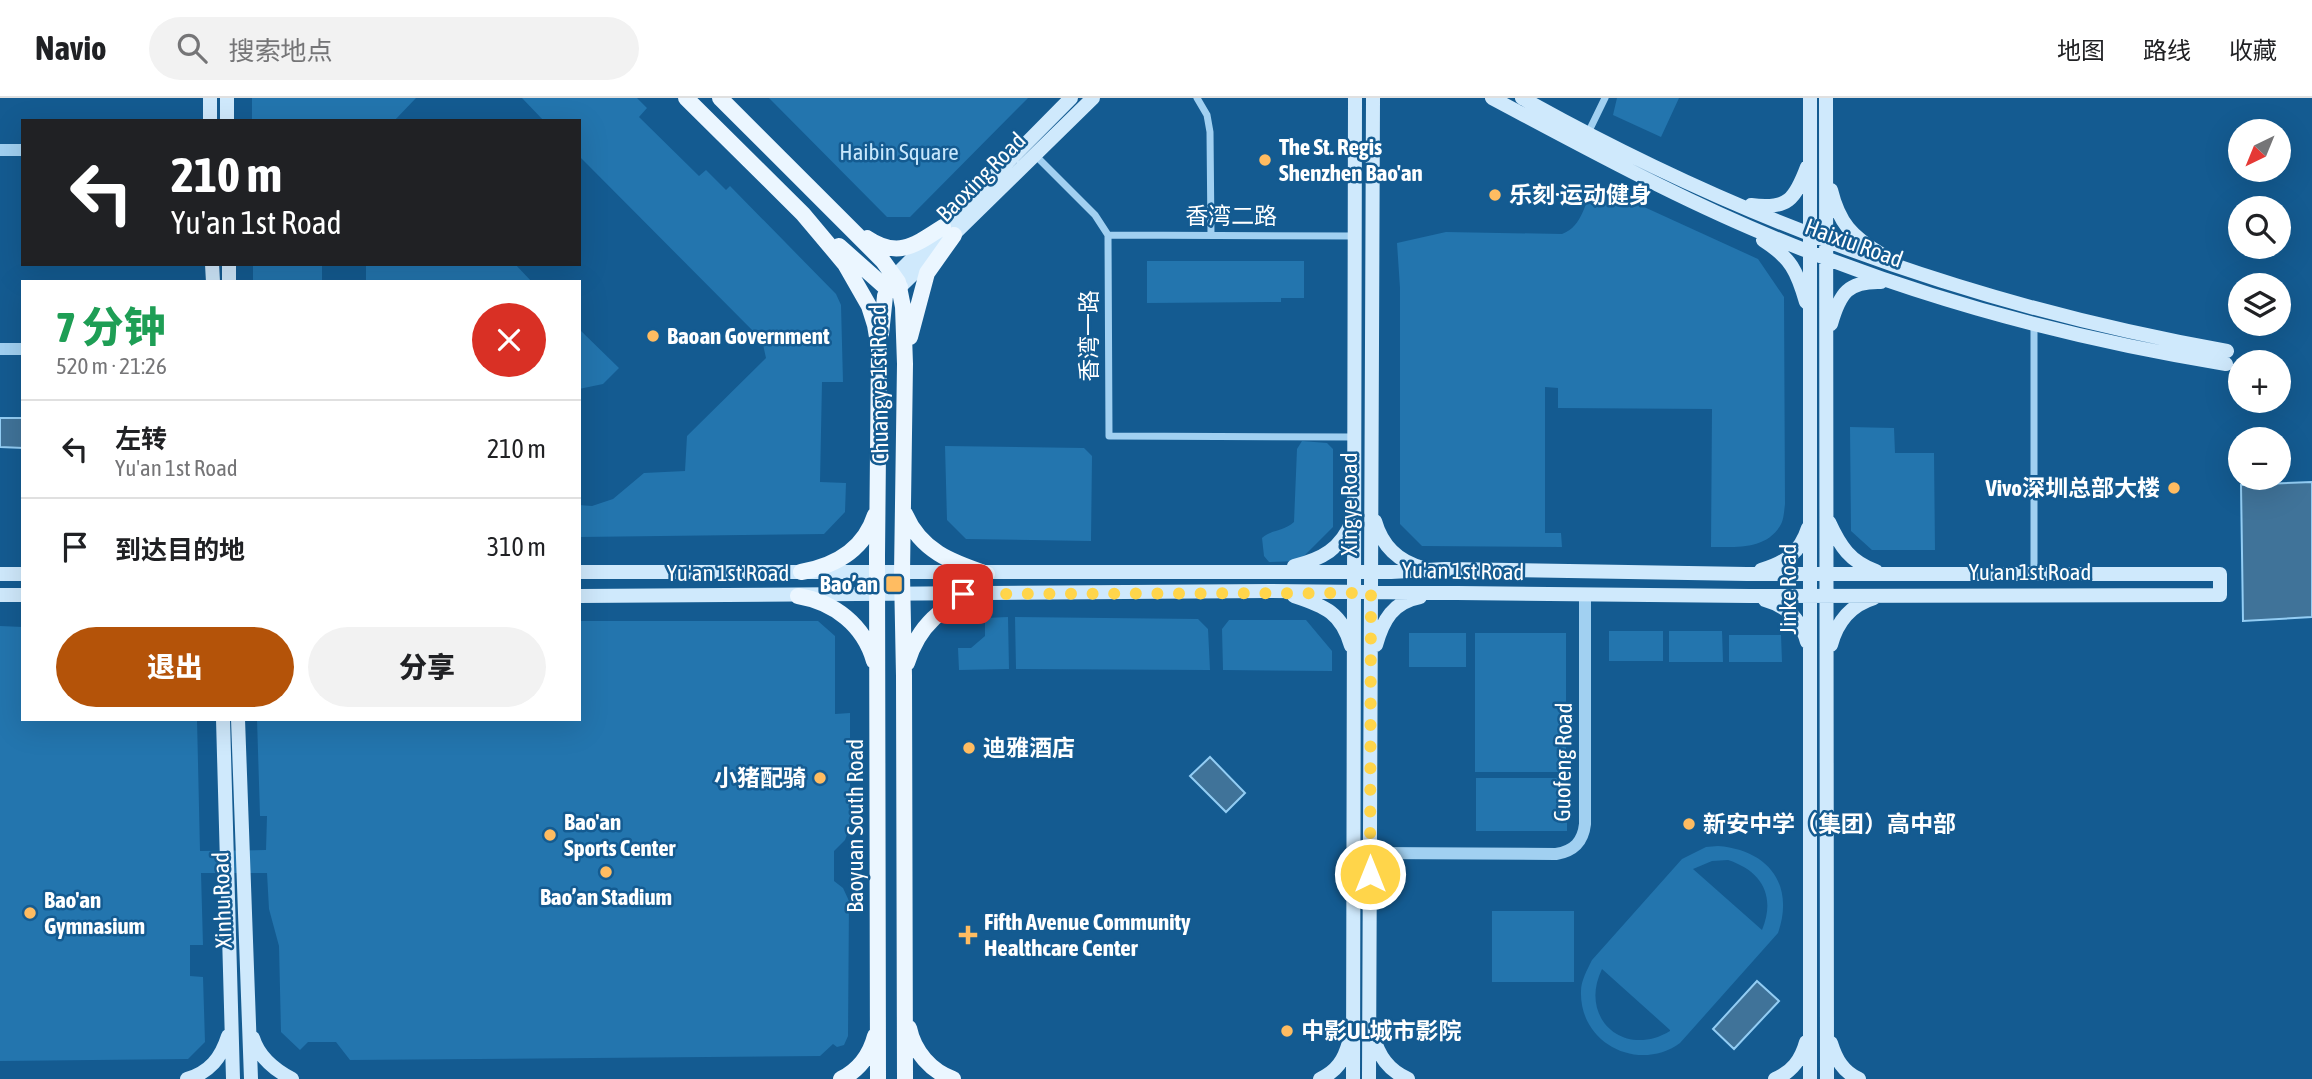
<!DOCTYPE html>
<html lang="zh">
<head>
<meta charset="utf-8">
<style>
	:root { --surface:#fff; --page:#f2f2f2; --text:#202124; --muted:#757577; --line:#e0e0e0; --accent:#b45309 }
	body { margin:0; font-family:"Asap Condensed","Noto Sans SC",sans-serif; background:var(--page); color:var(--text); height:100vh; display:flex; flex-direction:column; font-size:26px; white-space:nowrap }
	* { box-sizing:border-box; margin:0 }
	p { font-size:23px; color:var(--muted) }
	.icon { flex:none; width:38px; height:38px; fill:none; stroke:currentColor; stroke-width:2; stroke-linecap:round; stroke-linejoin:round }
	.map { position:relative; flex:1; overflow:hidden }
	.details { position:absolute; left:21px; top:182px; width:560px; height:441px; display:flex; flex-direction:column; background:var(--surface); border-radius:0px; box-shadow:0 7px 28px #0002 }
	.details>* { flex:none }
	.hud { position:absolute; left:21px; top:21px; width:560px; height:147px; border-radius:0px; box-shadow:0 7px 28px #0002; background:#202124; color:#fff; overflow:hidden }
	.needle { width:46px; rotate:223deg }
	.tools { position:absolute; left:2228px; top:21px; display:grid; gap:14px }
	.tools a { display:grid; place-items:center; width:63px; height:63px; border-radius:50%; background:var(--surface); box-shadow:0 7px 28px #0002; font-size:35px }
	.pin { position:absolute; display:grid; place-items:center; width:60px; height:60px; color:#fff; margin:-30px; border-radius:14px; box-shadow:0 4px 10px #0006 }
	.me { position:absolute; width:77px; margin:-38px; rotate:0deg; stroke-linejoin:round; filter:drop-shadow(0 0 5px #0008) }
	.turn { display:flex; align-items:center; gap:24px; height:147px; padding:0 35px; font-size:32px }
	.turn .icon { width:91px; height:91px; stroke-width:2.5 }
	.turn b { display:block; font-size:49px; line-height:60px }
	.round { display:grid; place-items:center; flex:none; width:74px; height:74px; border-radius:37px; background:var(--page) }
	.headline { display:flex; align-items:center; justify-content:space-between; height:119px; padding:0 35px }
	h1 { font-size:42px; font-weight:800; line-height:52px; color:#1e9e55 }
	.button { display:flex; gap:14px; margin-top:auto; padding:14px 35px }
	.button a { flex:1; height:80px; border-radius:42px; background:var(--accent); color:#fff; font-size:28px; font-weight:800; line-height:80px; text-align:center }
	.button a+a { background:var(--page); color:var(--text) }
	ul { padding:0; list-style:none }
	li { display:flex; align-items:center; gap:21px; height:98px; padding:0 35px; border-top:2px solid var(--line) }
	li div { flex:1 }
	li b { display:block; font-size:26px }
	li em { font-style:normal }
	header { display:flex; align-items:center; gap:42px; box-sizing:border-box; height:98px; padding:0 35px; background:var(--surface); border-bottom:2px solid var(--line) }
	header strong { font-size:33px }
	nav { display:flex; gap:38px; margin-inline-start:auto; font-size:24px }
	.search { width:490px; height:63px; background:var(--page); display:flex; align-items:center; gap:18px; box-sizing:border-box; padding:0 24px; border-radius:38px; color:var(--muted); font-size:26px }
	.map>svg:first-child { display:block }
	.green { fill:#2375ae; fill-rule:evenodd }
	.water { fill:#407399; stroke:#93cdf4; stroke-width:2 }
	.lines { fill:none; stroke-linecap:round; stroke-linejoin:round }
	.minor { stroke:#a1d0f1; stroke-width:7 }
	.tertiary { stroke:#a1d0f1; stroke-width:12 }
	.secondary { stroke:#cfe9fc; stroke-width:14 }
	.primary { stroke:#ebf6ff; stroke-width:16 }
	.route { stroke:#ffd54a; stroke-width:12; stroke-dasharray:0 21.6 }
	.poi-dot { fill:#ffbc61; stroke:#145b91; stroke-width:2.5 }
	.labels { text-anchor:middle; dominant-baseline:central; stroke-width:5; stroke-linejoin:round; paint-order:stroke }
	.poi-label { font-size:23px; font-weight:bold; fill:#fff; stroke:#145b91; text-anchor:start }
	.park-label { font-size:23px; fill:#c8e7fc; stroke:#145b91 }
	.street-label { font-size:23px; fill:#fff; stroke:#145b91 }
</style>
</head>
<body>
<header>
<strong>Navio</strong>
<div class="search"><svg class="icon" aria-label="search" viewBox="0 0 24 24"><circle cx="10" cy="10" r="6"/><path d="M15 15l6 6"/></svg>搜索地点</div>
<nav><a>地图</a><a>路线</a><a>收藏</a></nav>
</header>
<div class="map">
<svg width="2312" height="981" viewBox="0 0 2312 981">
	<rect width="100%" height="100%" fill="#145b91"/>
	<path class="green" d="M252,0H416L394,23H252Z
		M522,0H637L647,10L639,19L699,78L706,72L726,92L730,88L836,196L841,207L843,284H822L820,384L846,385L845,414L824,436L579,439V407L592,408L613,401L644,375L685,373L687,338L766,260L762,242L579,58V23H544Z
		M769,0H1028L910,119H887Z
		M1617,0H1679L1661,39L1613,17Z
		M1596,87L1758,161L1784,199L1785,406C1784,413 1784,422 1780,428C1765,452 1736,449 1711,449L1712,311L1558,310V290L1545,289V435H1561L1562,449L1422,448L1400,426V190L1397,145L1446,134L1562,136C1584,128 1583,104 1596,87Z
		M1147,163H1304V200H1281V204L1147,205Z
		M253,166H322V184H253Z
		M366,166H515L532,184H366Z
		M579,231L619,270L603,286L579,291Z
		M1850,329L1894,330L1895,355H1934L1935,452H1872L1851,433Z
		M1302,343L1327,345L1333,351V429L1299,463L1269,464L1264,458L1262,440C1272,431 1283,434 1294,424L1297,351Z
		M945,348L1084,350L1092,358L1091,443L966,441L947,422Z
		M1008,519L1009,571L959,572L958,550H971L985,538V520Z
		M1015,519L1198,521L1208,531L1210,572L1016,571Z
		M1229,522H1306L1332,553V573L1223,572L1222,531Z
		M579,523H818L835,538V616L850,615V728L845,742L834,753V783L843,790L849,803L848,938L844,947L837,949L833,946L820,958L350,962L336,944H308L300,952L281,934L279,848L269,811L267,775H201L203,847H190V878L203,879L205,944L188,961L0,963V528L23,529V621H197L200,753L266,752L267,718H260L257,621H579Z
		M1609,533H1663V563H1609Z
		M1669,533H1722L1723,564H1669Z
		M1409,535H1466V569H1409Z
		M1475,535H1566V674H1475Z
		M1729,537H1781L1782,564H1729Z
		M1476,680H1567V733H1476Z
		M1718,748C1768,752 1795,786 1778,835L1680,945C1639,975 1579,946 1581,893C1581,883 1587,872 1592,862L1682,761L1706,749ZM1728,762C1762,773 1776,798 1762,832L1693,771L1712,763ZM1602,871L1670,932V933C1624,961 1578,920 1602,871Z
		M1492,813H1574V884H1492Z"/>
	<path class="water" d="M0,320H23V350L0,349Z
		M2312,384V519L2243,523L2241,387Z
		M1210,659L1245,695L1226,714L1190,678Z
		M1757,883L1779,903L1734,951L1713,931Z"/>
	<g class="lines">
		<path class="minor" d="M1197,0L1207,17L1210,34L1211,137
			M1588,35L1605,0
			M1035,57L1095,117L1108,137L1109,338L1355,339
			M1108,137L1355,138
			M2034,227V474"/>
		<path class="tertiary" d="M0,52H23
			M0,251H23
			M1371,755L1556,756C1574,753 1583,744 1585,726V497"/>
		<path class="secondary" d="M210,0V23
			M227,0V23
			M1492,0C1590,52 1688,106 1792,147C1931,203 2078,242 2226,266
			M1522,0C1741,123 1979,209 2227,253
			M1826,0L1827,981
			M1831,92C1839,125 1852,139 1881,156
			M1751,107C1788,112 1795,101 1807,69
			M1763,142C1791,160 1797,173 1806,204
			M212,166L213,184
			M229,166V184
			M895,178L1071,0
			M900,189L1093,0
			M1831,226C1840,195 1848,183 1881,184
			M1375,423C1382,448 1399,464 1423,470
			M1829,424C1840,448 1850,464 1876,473
			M1294,468C1322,461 1341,451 1352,423
			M1761,472C1785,465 1800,455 1808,430
			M579,474H1391L1445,471L1747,476H2220V497L1750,498L1272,493L579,498
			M0,476H23
			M0,497H23
			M1294,498C1325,508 1342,515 1351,548
			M1765,502C1787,508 1801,521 1807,544
			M1376,547C1383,522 1393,504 1420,499
			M1831,547C1837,524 1851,507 1874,500
			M223,621L233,981
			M238,621L251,981
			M1373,938C1379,958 1388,972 1408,981
			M253,940C259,960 275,972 292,981
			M1831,945C1836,961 1843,974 1859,981
			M187,981C210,974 221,960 228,938
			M1320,981C1337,973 1344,962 1349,944
			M1353,981L1355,0
			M1369,981L1373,0
			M1775,981C1792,974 1801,962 1806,944
			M1810,981V0"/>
		<path class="primary" d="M686,0L803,116L845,166L869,208L875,227L879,251L877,458L878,981
			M720,0L883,163L898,184L903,209L905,266L902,476L904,578L905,981
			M867,140C898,161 915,147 943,129
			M839,148L884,188L893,191L900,189
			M881,236L885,198L891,183
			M910,239L927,175L954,137
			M905,416C921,453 951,464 987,476
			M801,474C835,468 864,452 875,417
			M798,498C834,504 864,527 874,563
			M907,565C918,528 944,505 981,495
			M909,930C914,954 931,973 953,981
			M841,981C859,972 870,957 875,938"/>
	</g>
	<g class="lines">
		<path class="route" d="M963,496L1371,495L1370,776"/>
	</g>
	<g class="poi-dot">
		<circle cx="1265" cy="62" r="7"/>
		<circle cx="1495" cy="97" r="7"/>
		<circle cx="653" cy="238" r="7"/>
		<circle cx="2174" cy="390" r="7"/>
		<rect x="885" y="477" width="18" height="18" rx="3.5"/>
		<circle cx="969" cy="650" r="7"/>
		<circle cx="820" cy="680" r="7"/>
		<circle cx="1689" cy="726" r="7"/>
		<circle cx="550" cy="737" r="7"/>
		<circle cx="606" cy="774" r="7"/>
		<circle cx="30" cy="815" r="7"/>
		<path d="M964.5 826.5h7v7h7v7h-7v7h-7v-7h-7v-7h7z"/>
		<circle cx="1287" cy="933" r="7"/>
	</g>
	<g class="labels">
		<g class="poi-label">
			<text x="1279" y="49">The St. Regis<tspan x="1279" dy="26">Shenzhen Bao'an</tspan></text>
			<text x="1509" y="97">乐刻·运动健身</text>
			<text x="667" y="238">Baoan Government</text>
			<text x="2160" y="390" text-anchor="end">Vivo深圳总部大楼</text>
			<text x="878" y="486" text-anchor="end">Bao’an</text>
			<text x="983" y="650">迪雅酒店</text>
			<text x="806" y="680" text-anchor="end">小猪配骑</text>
			<text x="564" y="724">Bao'an<tspan x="564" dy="26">Sports Center</tspan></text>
			<text x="1703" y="726">新安中学（集团）高中部</text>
			<text x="606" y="799" text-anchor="middle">Bao’an Stadium</text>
			<text x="44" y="802">Bao'an<tspan x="44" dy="26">Gymnasium</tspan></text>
			<text x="984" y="824">Fifth Avenue Community<tspan x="984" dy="26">Healthcare Center</tspan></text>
			<text x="1301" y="933">中影UL城市影院</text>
		</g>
		<g class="park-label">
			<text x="899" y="54">Haibin Square</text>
		</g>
		<g class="street-label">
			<text transform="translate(981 79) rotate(-45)">Baoxing Road</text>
			<text x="1231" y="118">香湾二路</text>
			<text transform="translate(1854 145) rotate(20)">Haixiu Road</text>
			<text transform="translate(1089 238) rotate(-90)">香湾一路</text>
			<text transform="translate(879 286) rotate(-91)">Chuangye 1st Road</text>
			<text transform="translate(1349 406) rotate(-90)">Xingye Road</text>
			<text transform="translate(1463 473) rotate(1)">Yu'an 1st Road</text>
			<text x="2030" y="474">Yu'an 1st Road</text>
			<text x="728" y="475">Yu'an 1st Road</text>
			<text transform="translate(1788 491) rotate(-90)">Jinke Road</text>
			<text transform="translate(1563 664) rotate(-89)">Guofeng Road</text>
			<text transform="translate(855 728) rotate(-90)">Baoyuan South Road</text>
			<text transform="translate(222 802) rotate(-92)">Xinhu Road</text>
		</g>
	</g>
</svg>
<div class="tools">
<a><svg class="needle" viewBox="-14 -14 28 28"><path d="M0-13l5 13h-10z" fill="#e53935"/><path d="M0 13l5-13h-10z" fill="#757577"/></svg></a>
<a><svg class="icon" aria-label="search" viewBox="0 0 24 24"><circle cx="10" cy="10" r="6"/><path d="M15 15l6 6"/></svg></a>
<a><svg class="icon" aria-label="layers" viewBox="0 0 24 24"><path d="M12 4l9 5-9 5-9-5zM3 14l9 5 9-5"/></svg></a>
<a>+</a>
<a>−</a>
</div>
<div class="pin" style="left:963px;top:496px;background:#d93025"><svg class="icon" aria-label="arrive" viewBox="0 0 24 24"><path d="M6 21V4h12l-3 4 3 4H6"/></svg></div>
<svg class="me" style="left:1370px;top:776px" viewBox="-20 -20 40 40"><circle r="17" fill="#ffd54a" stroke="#fff" stroke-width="3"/><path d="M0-11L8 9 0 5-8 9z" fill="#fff"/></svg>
<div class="hud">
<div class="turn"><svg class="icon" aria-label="left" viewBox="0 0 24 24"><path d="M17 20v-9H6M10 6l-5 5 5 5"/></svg><div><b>210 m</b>Yu'an 1st Road</div></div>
</div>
<section class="details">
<div class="headline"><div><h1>7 分钟</h1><p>520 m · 21:26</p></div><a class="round" style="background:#d93025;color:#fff"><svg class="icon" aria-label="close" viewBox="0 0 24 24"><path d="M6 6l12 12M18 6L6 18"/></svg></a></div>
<ul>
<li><svg class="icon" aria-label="left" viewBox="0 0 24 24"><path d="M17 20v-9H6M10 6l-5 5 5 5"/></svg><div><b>左转</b><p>Yu'an 1st Road</p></div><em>210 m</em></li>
<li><svg class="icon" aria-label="arrive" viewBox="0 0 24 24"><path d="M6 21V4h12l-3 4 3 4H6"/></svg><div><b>到达目的地</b></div><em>310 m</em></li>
</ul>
<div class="button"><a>退出</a><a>分享</a></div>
</section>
</div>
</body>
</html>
